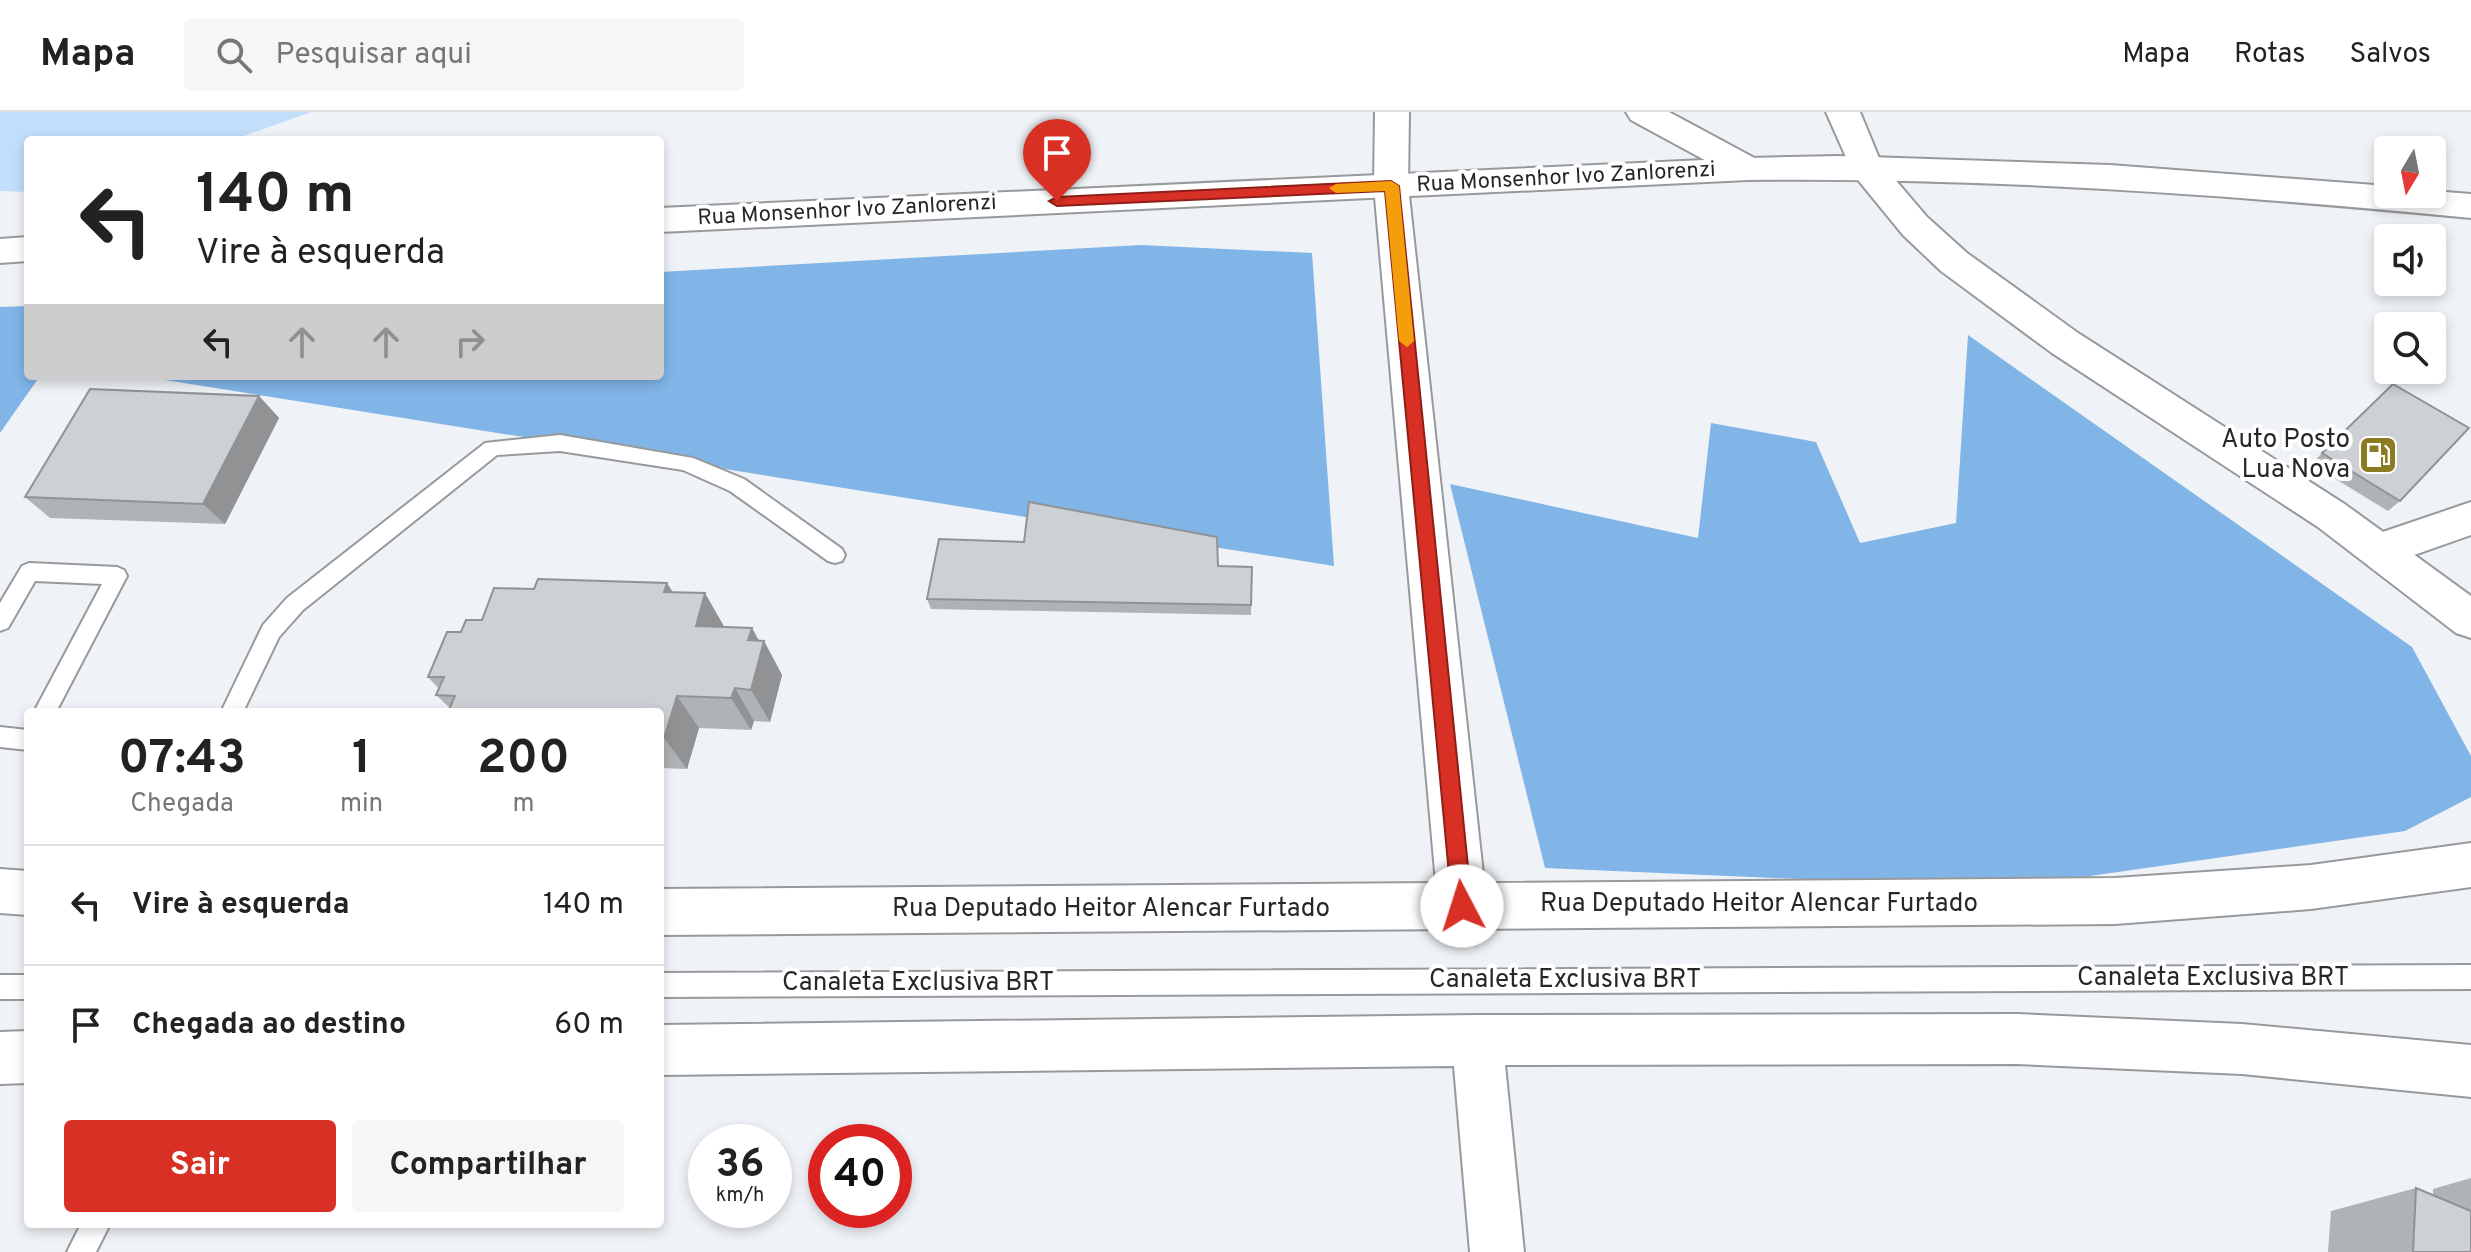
<!DOCTYPE html>
<html lang="pt">
<head>
<meta charset="utf-8">
<style>
	:root { --surface:#fff; --page:#f6f6f6; --text:#222; --muted:#767676; --line:#e0e0e0; --accent:#d93025 }
	body { margin:0; font-family:Overpass,sans-serif; background:var(--page); color:var(--text); height:100vh; display:flex; flex-direction:column; font-size:30px; white-space:nowrap }
	* { box-sizing:border-box; margin:0 }
	p { font-size:26px; color:var(--muted) }
	.icon { flex:none; width:44px; height:44px; fill:none; stroke:currentColor; stroke-width:2; stroke-linecap:round; stroke-linejoin:round }
	.map { position:relative; flex:1; overflow:hidden }
	.details { position:absolute; left:24px; top:596px; width:640px; height:520px; display:flex; flex-direction:column; background:var(--surface); border-radius:8px; box-shadow:0 4px 12px #0003 }
	.details>* { flex:none }
	.hud { position:absolute; left:24px; top:24px; width:640px; height:244px; border-radius:8px; box-shadow:0 4px 12px #0003; background:#fff; color:var(--text); overflow:hidden }
	.needle { width:52px; rotate:190deg }
	.buttons { position:absolute; left:2374px; top:24px; display:grid; gap:16px }
	.buttons a { display:grid; place-items:center; width:72px; height:72px; border-radius:8px; background:var(--surface); box-shadow:0 4px 12px #0003; font-size:40px }
	.speed { position:absolute; left:688px; top:1012px; display:flex; gap:16px; font-size:40px; font-weight:700; text-align:center }
	.speed>* { display:grid; place-content:center; width:104px; height:104px; border-radius:50%; background:var(--surface); box-shadow:0 4px 12px #0003; line-height:1 }
	.speed small { font-size:20px; font-weight:400 }
	.speed .limit { border:12px solid #d22; background:#fff; color:#111 }
	.pin { position:absolute; display:grid; place-items:center; width:68px; height:68px; color:#fff; margin:-82px -34px; border-radius:50% 50% 50% 0; rotate:-45deg; box-shadow:0 0 8px #0007 }
	.pin .icon { rotate:45deg }
	.me { position:absolute; width:88px; margin:-44px; rotate:355deg; stroke-linejoin:round; filter:drop-shadow(0 0 6px #0008) }
	.turn { display:flex; align-items:center; gap:28px; height:168px; padding:0 40px; font-size:36px }
	.turn .icon { width:104px; height:104px; stroke-width:2.5 }
	.turn b { display:block; font-size:56px; line-height:68px }
	.lanes { display:flex; align-items:center; height:76px; padding:0 40px; background:#0003; justify-content:center; gap:40px; direction:ltr }
	.lanes .off { opacity:.35 }
	.eta { display:flex; justify-content:space-evenly; align-items:center; height:136px; text-align:center }
	.eta b { font-size:48px; font-weight:700; line-height:56px }
	.primary-button { display:flex; gap:16px; margin-top:auto; padding:16px 40px }
	.primary-button a { flex:1; height:92px; border-radius:8px; background:var(--accent); color:#fff; font-size:32px; font-weight:700; line-height:92px; text-align:center }
	.primary-button a+a { background:var(--page); color:var(--text) }
	ul { padding:0; list-style:none }
	li { display:flex; align-items:center; gap:24px; height:120px; padding:0 40px; border-top:2px solid var(--line) }
	li div { flex:1 }
	li b { display:block; font-size:30px }
	li em { font-style:normal }
	header { display:flex; align-items:center; gap:48px; box-sizing:border-box; height:112px; padding:0 40px; background:var(--surface); border-bottom:2px solid var(--line) }
	header strong { font-size:38px }
	nav { display:flex; gap:44px; margin-inline-start:auto; font-size:28px }
	.search { width:560px; height:72px; background:var(--page); display:flex; align-items:center; gap:20px; box-sizing:border-box; padding:0 28px; border-radius:8px; color:var(--muted); font-size:30px }
	.map>svg:first-child { display:block }
	.green { fill:#c1defb }
	.forest { fill:#81b5e7 }
	.lines { fill:none; stroke-linecap:round; stroke-linejoin:round }
	.lane-casing { stroke:#979a9d; stroke-width:4 }
	.street-casing { stroke:#979a9d; stroke-width:4 }
	.secondary-casing { stroke:#979a9d; stroke-width:4 }
	.primary-casing { stroke:#979a9d; stroke-width:4 }
	.lane { fill:#fff; fill-rule:evenodd }
	.street { fill:#fff; fill-rule:evenodd }
	.secondary { fill:#fff; fill-rule:evenodd }
	.primary { fill:#fff; fill-rule:evenodd }
	.wall { fill:#b0b3b6 }
	.shaded-wall { fill:#909294 }
	.building { fill:#cdd0d4; stroke:#909294; stroke-width:2 }
	.route { fill:#d93025; stroke:#8d1f18; stroke-width:2 }
	.slow { fill:#f59e0b }
	.labels { text-anchor:middle; dominant-baseline:central; stroke-width:8; stroke-linejoin:round; paint-order:stroke }
	.far-street-label { font-size:22px; fill:#262729; stroke:#fff }
	.poi-label { font-size:26px; fill:#262729; stroke:#fff; text-anchor:end }
	.street-label { font-size:26px; fill:#262729; stroke:#fff }
</style>
</head>
<body>
<header>
<strong>Mapa</strong>
<div class="search"><svg class="icon" aria-label="search" viewBox="0 0 24 24"><circle cx="10" cy="10" r="6"/><path d="M15 15l6 6"/></svg>Pesquisar aqui</div>
<nav><a>Mapa</a><a>Rotas</a><a>Salvos</a></nav>
</header>
<div class="map">
<svg width="2471" height="1140" viewBox="0 0 2471 1140">
	<rect width="100%" height="100%" fill="#eff2f6"/>
	<path class="green" d="M0,0H311L232,28H28V80L0,79Z"/>
	<path class="forest" d="M1141,133L1312,141L1334,454L140,264H660V160Z
		M28,194V264H40L0,321V195Z
		M1968,223L2412,535L2471,644V685L2405,719L2006,776L1545,756L1450,372L1698,426L1711,311L1816,330L1860,431L1956,411Z"/>
	<g class="lines">
		<defs>
			<path id="lane" d="M560,323L693,346L744,367L842,437L845,443L842,449L835,451L828,449L730,379L683,358L560,339L497,343L303,498L279,525L243,600H221L263,513L287,486L485,331Z
				M29,451L117,455L124,458L127,464L56,600H34L102,472L35,469L8,516L0,519V491L22,454Z
				M0,615L28,618V638L0,635Z
				M2471,853V877L660,885V861Z
				M0,863H28V887H0Z
				M81,1112H110L96,1140H67Z"/>
			<path id="street" d="M1626,0H1669L1760,49L1765,57L1760,65L1748,68L1736,65L1631,8Z
				M2471,390V423L2380,455L2365,450L2359,438L2365,426Z"/>
			<path id="secondary" d="M1375,0H1409L1408,74L1484,771L2115,766L2311,753L2471,731V775L2311,797L2115,812L660,823V777L1436,771L1374,74Z
				M1826,0H1860L1881,51L1927,105L1967,141L2078,221L2346,393L2471,484V526L2456,521L2318,415L2052,241L1941,159L1903,123L1854,63Z
				M0,757L28,759V803L0,801Z
				M2017,902L2242,912L2471,933V985L2242,962L2017,952L1505,953L1524,1140H1470L1454,954L660,963V913L1477,903Z
				M28,919V971L0,972V920Z"/>
			<path id="primary" d="M1839,44L2110,53L2388,74V82H2432V79L2471,82V106C2230,83 1990,65 1748,68L660,120V96L1748,46Z
				M28,125V149L0,151V127Z"/>
		</defs>
		<use href="#lane" class="lane-casing"/>
		<use href="#street" class="street-casing"/>
		<use href="#secondary" class="secondary-casing"/>
		<use href="#primary" class="primary-casing"/>
		<use href="#lane" class="lane"/>
		<use href="#street" class="street"/>
		<use href="#secondary" class="secondary"/>
		<use href="#primary" class="primary"/>
	</g>
	<path class="wall" d="M2393,272L2400,389L2388,399L2311,352Z
		M259,284L279,306L225,412L50,406L25,385Z
		M1218,454L1252,455L1251,503L931,497L927,487Z
		M673,480L725,515L759,529H764L782,563L770,610L754,609L751,618L699,616L687,657L660,656V600L450,596L436,583L439,577L428,565L461,520L482,508Z
		M2471,1066V1140H2328L2331,1099L2416,1076L2433,1083V1077Z"/>
	<path class="shaded-wall" d="M259,284L279,306L225,412L203,392Z
		M667,471L689,506L664,480Z
		M705,481L725,516L696,514Z
		M752,516L763,536L764,529L782,563L770,610L751,578L748,528Z
		M735,576L754,609L751,618L731,586Z
		M677,584L699,616L687,657L664,626Z"/>
	<path class="building" d="M2393,272L2469,316L2400,389L2322,341Z
		M90,277L259,284L203,392L25,385Z
		M1029,390L1217,425L1218,454L1252,455L1251,493L927,487L939,427L1024,430Z
		M538,467L667,471L664,480L705,481L696,514L752,516L748,528L764,529L751,578L735,576L731,586L677,584L664,626H660V600H448L455,584L436,583L444,565H428L447,520H461L466,508H482L494,476L534,477Z
		M2416,1076L2471,1099V1140H2413Z"/>
	<path class="route" d="M1391,69L1399,74L1472,794L1469,801L1462,804L1455,801L1452,794L1385,79L1057,94L1049,89L1057,85Z"/>
	<path class="slow" d="M1391,69L1399,74L1414,229L1407,235L1399,229L1385,79L1336,81L1329,76L1336,72Z"/>
	<defs>
		<symbol id="fuel-square" viewBox="-11 -11 22 22"><rect x="-9" y="-9" width="18" height="18" rx="4" fill="#8c7b21" stroke="#fff"/><path d="M-5.5-6h7V0h2V4h1.3V-2.5L3-4.5l.8-.8L6-3V5H2.5V1h-1V6h-7ZM-4.2-4.7v3.2H.2V-4.7Z" fill="#fff"/></symbol>
	</defs>
	<g fill-rule="evenodd">
		<use href="#fuel-square" x="2356" y="321" width="44" height="44"/>
	</g>
	<g class="labels">
		<g class="far-street-label">
			<text transform="translate(1566 66) rotate(-3)">Rua Monsenhor Ivo Zanlorenzi</text>
			<text transform="translate(847 99) rotate(-3)">Rua Monsenhor Ivo Zanlorenzi</text>
		</g>
		<g class="poi-label">
			<text x="2350" y="328">Auto Posto<tspan x="2350" dy="30">Lua Nova</tspan></text>
		</g>
		<g class="street-label">
			<text x="1759" y="792">Rua Deputado Heitor Alencar Furtado</text>
			<text x="1111" y="797">Rua Deputado Heitor Alencar Furtado</text>
			<text x="2213" y="866">Canaleta Exclusiva BRT</text>
			<text x="1565" y="868">Canaleta Exclusiva BRT</text>
			<text x="918" y="871">Canaleta Exclusiva BRT</text>
		</g>
	</g>
</svg>
<div class="buttons">
<a><svg class="needle" viewBox="-14 -14 28 28"><path d="M0-13l5 13h-10z" fill="#e53935"/><path d="M0 13l5-13h-10z" fill="#767676"/></svg></a>
<a><svg class="icon" aria-label="sound" viewBox="0 0 24 24"><path d="M4 9h4l5-4v14l-5-4H4zM17 9q2 3 0 6"/></svg></a>
<a><svg class="icon" aria-label="search" viewBox="0 0 24 24"><circle cx="10" cy="10" r="6"/><path d="M15 15l6 6"/></svg></a>
</div>
<div class="speed"><div>36<small>km/h</small></div><div class="limit">40</div></div>
<div class="pin" style="left:1057px;top:89px;background:#d93025"><svg class="icon" aria-label="arrive" viewBox="0 0 24 24"><path d="M6 21V4h12l-3 4 3 4H6"/></svg></div>
<svg class="me" style="left:1462px;top:794px" viewBox="-20 -20 40 40"><circle r="19" fill="#fff"/><path d="M0-13L10 11 0 6-10 11z" fill="#d93025"/></svg>
<div class="hud">
<div class="turn"><svg class="icon" aria-label="left" viewBox="0 0 24 24"><path d="M17 20v-9H6M10 6l-5 5 5 5"/></svg><div><b>140 m</b>Vire à esquerda</div></div>
<div class="lanes"><svg class="icon" aria-label="left" viewBox="0 0 24 24"><path d="M17 20v-9H6M10 6l-5 5 5 5"/></svg><svg class="icon off" aria-label="ahead" viewBox="0 0 24 24"><path d="M12 20V5M6 11l6-6 6 6"/></svg><svg class="icon off" aria-label="ahead" viewBox="0 0 24 24"><path d="M12 20V5M6 11l6-6 6 6"/></svg><svg class="icon off" aria-label="right" viewBox="0 0 24 24"><path d="M7 20v-9h11M14 6l5 5-5 5"/></svg></div>
</div>
<section class="details">
<div class="eta">
<div><b>07:43</b><p>Chegada</p></div>
<div><b>1</b><p>min</p></div>
<div><b>200</b><p>m</p></div>
</div>
<ul>
<li><svg class="icon" aria-label="left" viewBox="0 0 24 24"><path d="M17 20v-9H6M10 6l-5 5 5 5"/></svg><div><b>Vire à esquerda</b></div><em>140 m</em></li>
<li><svg class="icon" aria-label="arrive" viewBox="0 0 24 24"><path d="M6 21V4h12l-3 4 3 4H6"/></svg><div><b>Chegada ao destino</b></div><em>60 m</em></li>
</ul>
<div class="primary-button"><a>Sair</a><a>Compartilhar</a></div>
</section>
</div>
</body>
</html>
